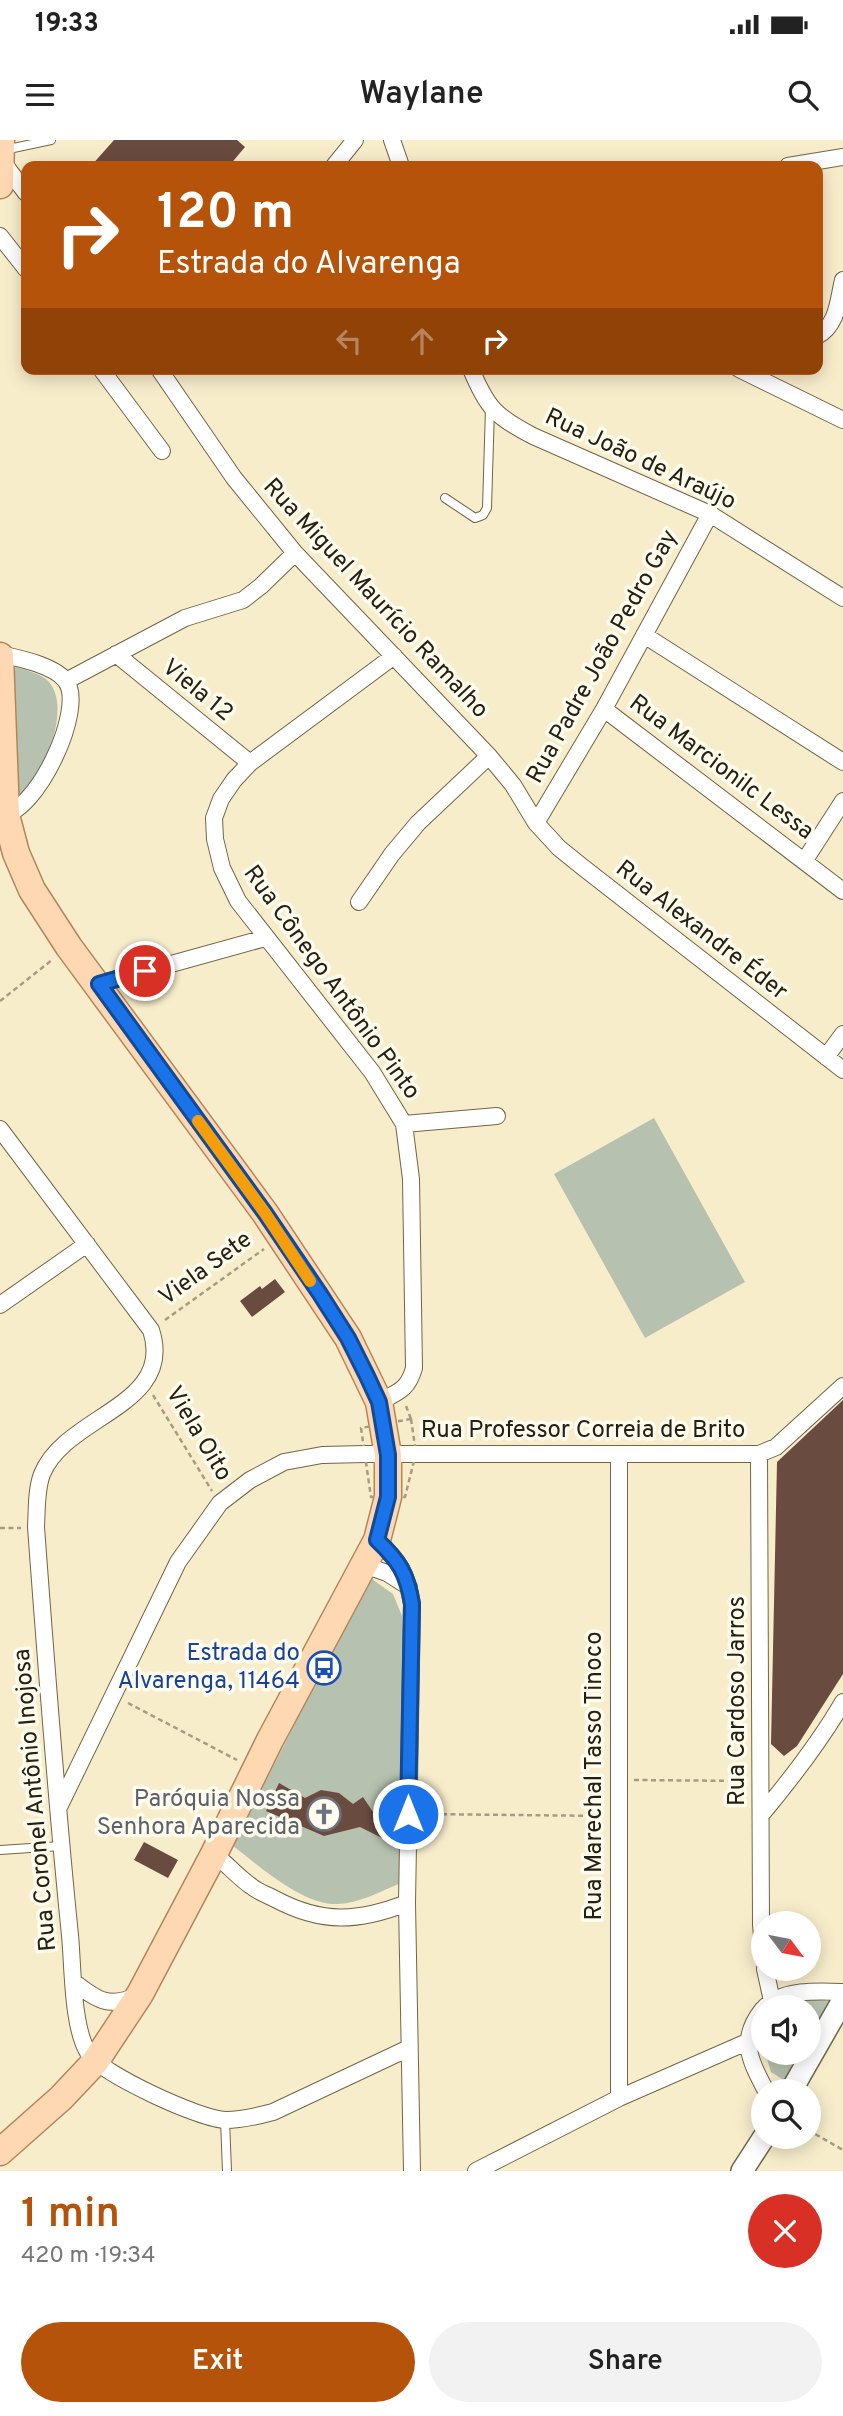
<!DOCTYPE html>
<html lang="en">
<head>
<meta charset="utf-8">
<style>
	:root { --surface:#fff; --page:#f2f2f2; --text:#222; --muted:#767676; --accent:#b45309 }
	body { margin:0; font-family:Overpass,sans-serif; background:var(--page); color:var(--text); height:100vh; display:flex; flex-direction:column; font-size:26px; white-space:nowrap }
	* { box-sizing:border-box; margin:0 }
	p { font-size:23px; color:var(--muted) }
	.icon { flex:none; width:38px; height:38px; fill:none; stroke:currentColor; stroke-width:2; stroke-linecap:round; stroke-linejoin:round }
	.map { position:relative; height:2031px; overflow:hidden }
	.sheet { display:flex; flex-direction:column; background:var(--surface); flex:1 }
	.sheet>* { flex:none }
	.banner { position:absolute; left:21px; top:21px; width:802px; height:214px; border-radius:14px; box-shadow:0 4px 18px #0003; background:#b45309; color:#fff; overflow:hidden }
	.needle { width:46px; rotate:122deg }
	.buttons { position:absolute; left:751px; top:1771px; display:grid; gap:14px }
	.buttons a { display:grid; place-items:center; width:70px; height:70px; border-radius:50%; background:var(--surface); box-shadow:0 4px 18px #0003; font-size:35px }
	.pin { position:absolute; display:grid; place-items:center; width:60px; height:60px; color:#fff; margin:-30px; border:4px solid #fff; border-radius:50%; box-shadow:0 2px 7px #0007 }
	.me { position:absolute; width:77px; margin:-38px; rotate:0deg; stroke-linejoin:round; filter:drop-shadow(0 0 5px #0008) }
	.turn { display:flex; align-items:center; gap:24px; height:147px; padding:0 21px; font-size:32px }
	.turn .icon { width:91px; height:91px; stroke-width:2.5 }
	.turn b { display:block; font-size:49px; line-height:60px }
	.lanes { display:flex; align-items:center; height:66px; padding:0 21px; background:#0003; justify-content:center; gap:35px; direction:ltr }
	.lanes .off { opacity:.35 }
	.round { display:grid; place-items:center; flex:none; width:74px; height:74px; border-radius:37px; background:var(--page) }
	.overview { display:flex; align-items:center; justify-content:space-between; height:119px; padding:0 21px }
	h1 { font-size:42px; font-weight:600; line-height:52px; color:var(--accent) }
	.primary-button { display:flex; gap:14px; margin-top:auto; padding:14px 21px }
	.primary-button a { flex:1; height:80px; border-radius:42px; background:var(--accent); color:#fff; font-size:28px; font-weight:600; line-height:80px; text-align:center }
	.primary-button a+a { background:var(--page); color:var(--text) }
	.status { display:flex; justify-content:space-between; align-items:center; height:49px; padding:0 35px; background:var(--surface); direction:ltr }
	.status svg { height:19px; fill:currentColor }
	header { display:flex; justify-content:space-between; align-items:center; height:91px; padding:0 21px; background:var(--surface); font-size:32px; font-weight:600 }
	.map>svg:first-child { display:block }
	.green { fill:#b6c2af }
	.building { fill:#6a4b40 }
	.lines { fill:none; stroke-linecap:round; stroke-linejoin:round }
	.service-casing { stroke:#6f6647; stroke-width:10 }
	.minor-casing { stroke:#6f6647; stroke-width:18 }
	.tertiary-casing { stroke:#6f6647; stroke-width:24 }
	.primary-casing { stroke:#b18759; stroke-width:29 }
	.path { stroke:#a59d83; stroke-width:2.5; stroke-dasharray:5 3.5; stroke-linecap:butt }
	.service { stroke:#fff; stroke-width:8 }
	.minor { stroke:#fff; stroke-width:16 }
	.tertiary { stroke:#fff; stroke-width:21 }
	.primary { stroke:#fed8b2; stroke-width:26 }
	.route-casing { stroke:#114b97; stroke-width:18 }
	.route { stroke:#1a73e8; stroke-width:12 }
	.slow { stroke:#f59e0b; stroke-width:12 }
	.labels { text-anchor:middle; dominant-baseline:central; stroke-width:7; stroke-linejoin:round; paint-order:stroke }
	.street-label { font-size:24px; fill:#242013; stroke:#fffbed }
	.transit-label { font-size:24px; fill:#164399; stroke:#fffbed; text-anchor:end }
	.worship-label { font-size:24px; fill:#5b616d; stroke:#fffbed; text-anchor:end }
</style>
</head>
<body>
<div class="status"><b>19:33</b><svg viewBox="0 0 49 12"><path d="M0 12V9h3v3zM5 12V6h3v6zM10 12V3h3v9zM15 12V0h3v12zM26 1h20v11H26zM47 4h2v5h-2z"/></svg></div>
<header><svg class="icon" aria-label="menu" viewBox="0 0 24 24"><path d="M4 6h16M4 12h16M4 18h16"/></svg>Waylane<svg class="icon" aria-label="search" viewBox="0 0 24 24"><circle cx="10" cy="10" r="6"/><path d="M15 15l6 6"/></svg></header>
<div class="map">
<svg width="843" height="2031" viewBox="0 0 843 2031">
	<rect width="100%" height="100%" fill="#f8edcb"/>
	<path class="green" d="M0,523C11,526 38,532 46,539C75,564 43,637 20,658C17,662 10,664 6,666Z
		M654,978L745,1142L645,1198L554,1034Z
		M369,1437L393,1454L402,1476L401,1743C381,1751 360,1763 338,1764C302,1765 261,1727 233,1706Z
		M804,1859L829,1861L809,1898L808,1867H781L786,1861Z
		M765,1913H800L785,1941L771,1932Z"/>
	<path class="building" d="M114,0H237L245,7L229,26H91Z
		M275,1139L285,1152L252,1177L240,1161L260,1146L262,1149Z
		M843,1260V1534L797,1606L784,1616L771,1604L777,1322Z
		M279,1643L305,1658L321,1650L339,1653L353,1664L363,1657L377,1678L385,1677L388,1701L360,1687L324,1696L266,1671Z
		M144,1702L178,1720L168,1738L134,1720Z"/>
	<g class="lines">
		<defs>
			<path id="service" d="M4,10L51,0
				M445,358L475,378L483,375L487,368L490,268
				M0,1710L61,1706
				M225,1980L227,2031"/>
			<path id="minor" d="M392,0L401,26
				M2,21L26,53
				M334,26L355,0
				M788,26L843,17
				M0,96L26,129
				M817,196C838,185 838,160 843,140
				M101,229L162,311
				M159,229L234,338L295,413L489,616L513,645L536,683L559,708L580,725L843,930
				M471,229C487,268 496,277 533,296L710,374L843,458
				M739,229L843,280
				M644,495L843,622
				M0,514C18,518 53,525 65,540C88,566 35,677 0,675
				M116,514L250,623
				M66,541L185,478L243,460L261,446L295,413
				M604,569L843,751
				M536,683L604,569L710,374
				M805,720L843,661
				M359,762L392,714L418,683L489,616
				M99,844L265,798
				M826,917L843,894
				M404,984L497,976
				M0,989L151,1190C176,1266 66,1275 42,1334C36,1350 37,1370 36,1387C46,1523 56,1659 70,1795C73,1826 72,1889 89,1914C102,1934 201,1980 226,1980C242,1980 258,1976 273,1972L409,1908
				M0,1165L87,1104
				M379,1262C398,1252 408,1250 414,1228L411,1039L404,984L372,932L238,761L222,728L215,699L214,678L221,659L234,640L250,623L394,516
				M759,1314L761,1785L763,1807
				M377,1400C399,1421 407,1433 412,1464L407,1763L412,2031
				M364,1425L387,1433L409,1447
				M59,1667L178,1422L220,1363L250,1340L284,1322L322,1315L365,1314H759L776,1307L843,1246
				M761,1675C791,1639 819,1603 843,1562
				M214,1714C227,1724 238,1737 251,1746C258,1752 268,1755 275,1759C322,1784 358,1782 407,1763
				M765,1829L772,1861
				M74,1842C97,1860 109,1869 138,1855
				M765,1867C784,1849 818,1851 843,1852
				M763,1869C738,1900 750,1920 766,1951
				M619,1958V1314
				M476,2031L619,1958L747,1902"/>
			<path id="tertiary" d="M791,1951L843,1860
				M742,2031L764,1997"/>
			<path id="primary" d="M0,45L1,0
				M0,516L6,675L16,713L32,750L69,807L265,1073L348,1198L379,1262L388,1315V1357L377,1400L270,1600L214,1714L140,1854L95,1922L61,1958L0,2012"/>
		</defs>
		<use href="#service" class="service-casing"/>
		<use href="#minor" class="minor-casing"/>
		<use href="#tertiary" class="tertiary-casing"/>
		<use href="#primary" class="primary-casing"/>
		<path class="path" d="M0,861L52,820
			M165,1180L264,1109
			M153,1255L212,1351
			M406,1266L411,1279
			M411,1279L416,1313L405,1357H371L361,1288Z
			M0,1388H21
			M128,1563L237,1620
			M634,1640L747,1641
			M425,1674L603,1676
			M808,1990L843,2010"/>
		<use href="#service" class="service"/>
		<use href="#minor" class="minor"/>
		<use href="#tertiary" class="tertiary"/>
		<use href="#primary" class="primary"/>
	</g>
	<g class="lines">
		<defs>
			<path id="route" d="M145,831L99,844L265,1073L320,1154L348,1198L367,1236L379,1262L388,1315V1357L377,1400C399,1421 407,1433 412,1464L408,1674"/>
		</defs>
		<use href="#route" class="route-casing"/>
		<use href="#route" class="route"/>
		<path class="slow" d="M198,981L265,1073L310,1141"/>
	</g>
	<defs>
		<symbol id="bus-ring" viewBox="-11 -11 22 22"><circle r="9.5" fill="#fffbed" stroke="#1a4fb4" stroke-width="1.5"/><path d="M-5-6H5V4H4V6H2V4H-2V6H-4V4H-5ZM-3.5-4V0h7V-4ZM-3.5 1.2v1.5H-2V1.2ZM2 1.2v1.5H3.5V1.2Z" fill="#1a4fb4"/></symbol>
		<symbol id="church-ring" viewBox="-11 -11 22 22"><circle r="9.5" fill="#fffbed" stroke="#6b7280" stroke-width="1.5"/><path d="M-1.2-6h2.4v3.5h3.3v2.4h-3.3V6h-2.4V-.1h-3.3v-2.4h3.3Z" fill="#6b7280"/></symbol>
	</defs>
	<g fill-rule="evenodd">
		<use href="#bus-ring" x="305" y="1509" width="38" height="38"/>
		<use href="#church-ring" x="305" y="1655" width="38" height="38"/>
	</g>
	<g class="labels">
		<g class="street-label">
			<text transform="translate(640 320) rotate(25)">Rua João de Araújo</text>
			<text transform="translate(375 459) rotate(47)">Rua Miguel Maurício Ramalho</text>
			<text transform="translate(603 517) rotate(-61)">Rua Padre João Pedro Gay</text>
			<text transform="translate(197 551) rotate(39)">Viela 12</text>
			<text transform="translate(721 628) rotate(37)">Rua Marcionilc Lessa</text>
			<text transform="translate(701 791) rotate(38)">Rua Alexandre Éder</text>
			<text transform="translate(331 843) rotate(54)">Rua Cônego Antônio Pinto</text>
			<text transform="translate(206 1129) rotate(-36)">Viela Sete</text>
			<text x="583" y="1291">Rua Professor Correia de Brito</text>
			<text transform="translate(198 1294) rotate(59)">Viela Oito</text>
			<text transform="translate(738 1561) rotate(-90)">Rua Cardoso Jarros</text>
			<text transform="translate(595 1636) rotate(-90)">Rua Marechal Tasso Tinoco</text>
			<text transform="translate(36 1660) rotate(-95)">Rua Coronel Antônio Inojosa</text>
		</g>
		<g class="transit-label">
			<text x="300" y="1514">Estrada do<tspan x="300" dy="28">Alvarenga, 11464</tspan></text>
		</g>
		<g class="worship-label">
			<text x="300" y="1660">Paróquia Nossa<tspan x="300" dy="28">Senhora Aparecida</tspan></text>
		</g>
	</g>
</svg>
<div class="buttons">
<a><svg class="needle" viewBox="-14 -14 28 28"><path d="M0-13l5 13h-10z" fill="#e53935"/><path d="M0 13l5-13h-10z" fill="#767676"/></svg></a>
<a><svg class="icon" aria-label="sound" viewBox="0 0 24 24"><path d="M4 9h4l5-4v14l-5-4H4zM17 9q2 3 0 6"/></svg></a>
<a><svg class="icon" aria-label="search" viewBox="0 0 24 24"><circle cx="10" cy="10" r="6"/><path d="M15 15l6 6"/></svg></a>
</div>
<div class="pin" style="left:145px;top:831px;background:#d93025"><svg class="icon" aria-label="arrive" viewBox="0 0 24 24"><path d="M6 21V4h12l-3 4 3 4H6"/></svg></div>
<svg class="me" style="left:408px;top:1674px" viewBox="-20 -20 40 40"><circle r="17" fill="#1a73e8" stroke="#fff" stroke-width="3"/><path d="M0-11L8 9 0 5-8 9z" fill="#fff"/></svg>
<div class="banner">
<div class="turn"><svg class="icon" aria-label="right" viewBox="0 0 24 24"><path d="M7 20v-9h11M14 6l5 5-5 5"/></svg><div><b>120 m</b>Estrada do Alvarenga</div></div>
<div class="lanes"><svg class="icon off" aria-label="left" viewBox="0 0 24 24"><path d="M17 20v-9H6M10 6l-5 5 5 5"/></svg><svg class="icon off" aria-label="ahead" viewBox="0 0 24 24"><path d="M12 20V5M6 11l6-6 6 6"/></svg><svg class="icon" aria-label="right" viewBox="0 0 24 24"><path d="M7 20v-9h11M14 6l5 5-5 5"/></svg></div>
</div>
</div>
<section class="sheet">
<div class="overview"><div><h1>1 min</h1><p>420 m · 19:34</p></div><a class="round" style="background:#d93025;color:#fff"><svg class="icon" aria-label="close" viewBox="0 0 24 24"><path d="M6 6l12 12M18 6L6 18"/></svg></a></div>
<div class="primary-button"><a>Exit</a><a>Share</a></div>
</section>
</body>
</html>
